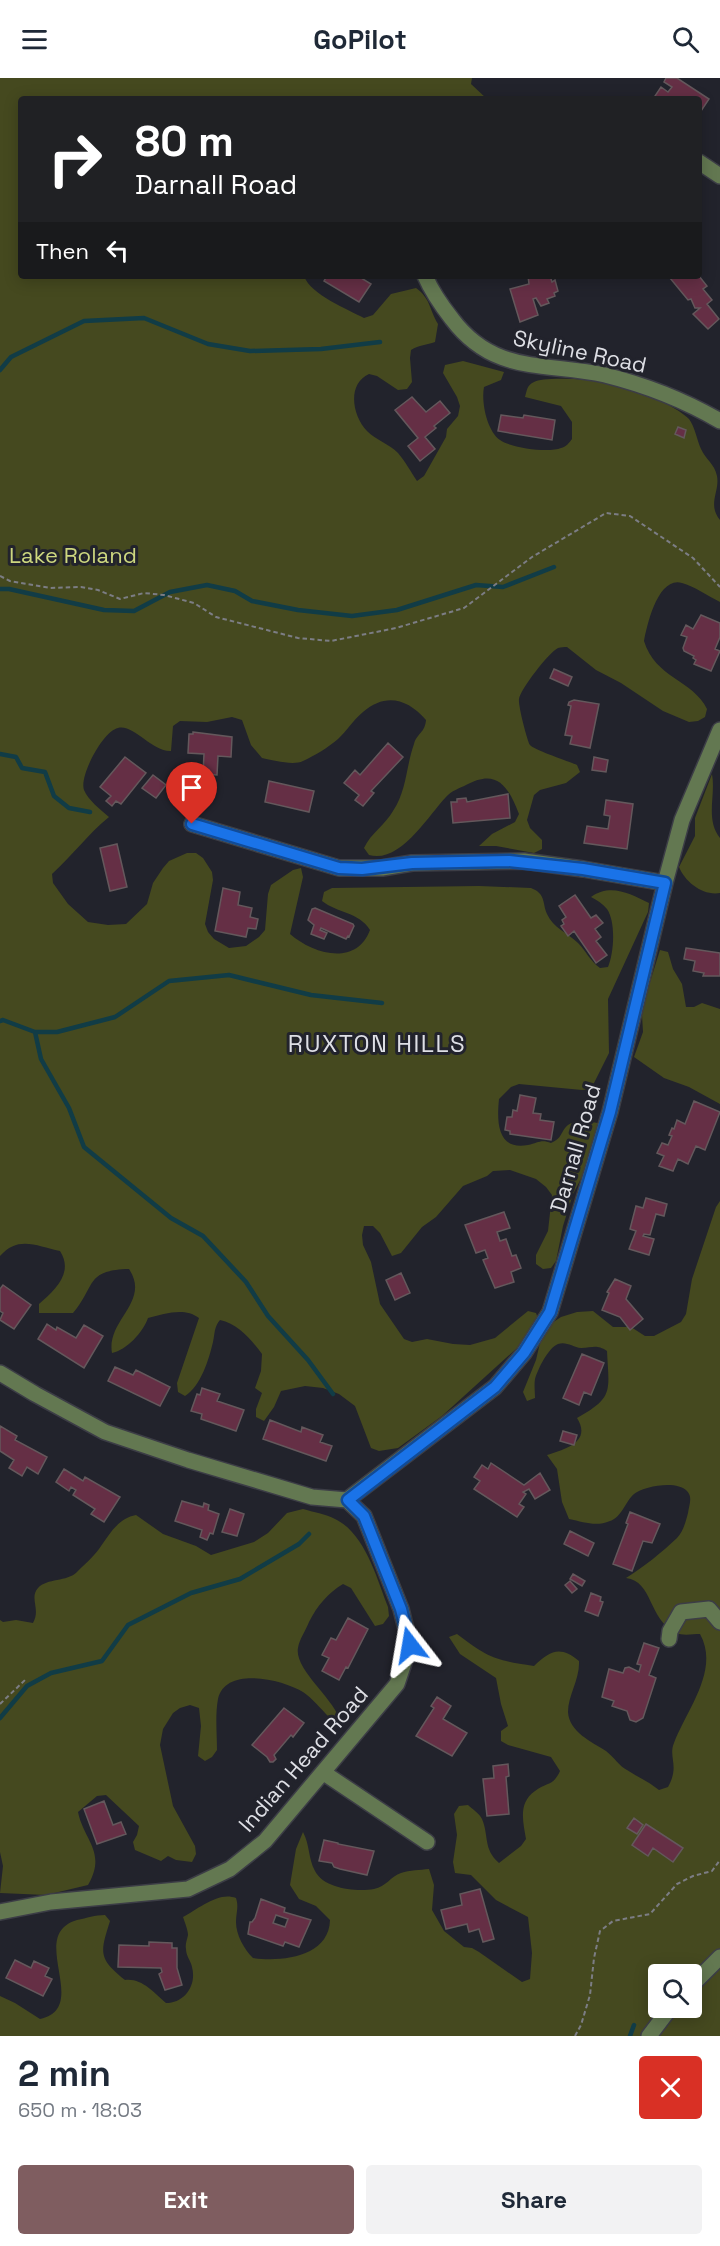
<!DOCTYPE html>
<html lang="en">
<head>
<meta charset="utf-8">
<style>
	:root { --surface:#fff; --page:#f2f2f3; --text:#1f2937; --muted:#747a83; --accent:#7f5d60 }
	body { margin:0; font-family:"Space Grotesk",sans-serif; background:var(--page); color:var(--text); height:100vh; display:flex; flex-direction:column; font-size:22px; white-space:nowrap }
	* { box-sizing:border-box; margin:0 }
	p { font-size:20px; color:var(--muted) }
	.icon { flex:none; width:33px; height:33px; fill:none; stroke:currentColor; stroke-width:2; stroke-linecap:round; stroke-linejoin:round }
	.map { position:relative; height:1958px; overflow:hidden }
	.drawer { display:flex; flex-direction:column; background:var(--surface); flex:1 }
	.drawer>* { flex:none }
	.banner { position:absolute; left:18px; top:18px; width:684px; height:183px; border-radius:6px; box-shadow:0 3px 15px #0003; background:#202124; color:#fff; overflow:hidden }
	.fabs { position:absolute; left:648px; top:1886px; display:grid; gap:12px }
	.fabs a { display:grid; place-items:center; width:54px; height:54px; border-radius:6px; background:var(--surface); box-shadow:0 3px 15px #0003; font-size:30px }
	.pin { position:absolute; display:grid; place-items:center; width:51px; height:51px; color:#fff; margin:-62px -26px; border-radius:50% 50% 50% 0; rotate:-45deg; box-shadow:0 0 6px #0007 }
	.pin .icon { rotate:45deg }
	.me { position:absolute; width:66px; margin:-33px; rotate:346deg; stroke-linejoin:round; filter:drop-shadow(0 0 4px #0008) }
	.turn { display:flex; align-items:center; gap:21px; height:126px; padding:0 18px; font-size:27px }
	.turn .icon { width:78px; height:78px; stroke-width:2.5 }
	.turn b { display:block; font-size:42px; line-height:51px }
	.then { display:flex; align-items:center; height:57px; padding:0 18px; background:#0003; gap:12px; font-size:22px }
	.round { display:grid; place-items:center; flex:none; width:63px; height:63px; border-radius:6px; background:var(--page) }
	.headline { display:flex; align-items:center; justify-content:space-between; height:102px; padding:0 18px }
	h1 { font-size:36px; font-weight:600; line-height:45px }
	.cta { display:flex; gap:12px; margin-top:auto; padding:12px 18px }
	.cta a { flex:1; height:69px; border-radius:6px; background:var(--accent); color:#fff; font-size:24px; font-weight:600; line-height:69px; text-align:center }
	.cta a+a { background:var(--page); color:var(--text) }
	header { display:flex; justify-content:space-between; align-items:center; height:78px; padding:0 18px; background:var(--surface); font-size:27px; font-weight:600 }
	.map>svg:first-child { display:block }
	.green { fill:#45491f; fill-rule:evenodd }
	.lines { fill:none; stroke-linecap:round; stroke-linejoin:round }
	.stream { stroke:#113c46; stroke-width:4.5 }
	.building { fill:#652f45; stroke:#64585c; stroke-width:1.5; fill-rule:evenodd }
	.minor-casing { stroke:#3c3d46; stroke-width:18 }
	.path { stroke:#7c7d84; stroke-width:2; stroke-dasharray:4.5 3; stroke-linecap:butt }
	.minor { stroke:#637851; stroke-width:15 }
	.route-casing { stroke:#114b97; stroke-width:15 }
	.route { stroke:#1a73e8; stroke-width:10 }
	.labels { text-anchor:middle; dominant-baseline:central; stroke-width:6; stroke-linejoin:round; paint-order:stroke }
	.street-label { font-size:22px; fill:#dedfe5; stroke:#22232c }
	.park-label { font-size:22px; fill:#cdd77f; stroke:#22232c }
	.neighbourhood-label { font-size:24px; letter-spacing:1.5px; fill:#dedfe5; stroke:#22232c }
</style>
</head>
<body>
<header><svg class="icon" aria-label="menu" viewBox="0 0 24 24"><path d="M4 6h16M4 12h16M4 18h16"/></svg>GoPilot<svg class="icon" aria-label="search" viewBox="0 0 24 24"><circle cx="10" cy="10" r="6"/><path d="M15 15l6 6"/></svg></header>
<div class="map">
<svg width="720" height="1958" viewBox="0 0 720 1958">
	<rect width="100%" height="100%" fill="#22232c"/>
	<path class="green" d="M0,0H472L471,6L487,21H21V198H304C311,217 347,231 364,240L373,237L391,216L416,210C431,221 429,231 438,246L435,264C427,267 419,267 411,272L410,280L412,304L407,311L398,312L377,298L369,296C347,306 352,337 367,353C376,362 389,366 398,375C405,383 411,394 417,403L424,398L446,359L447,351L458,338L460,328L457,319L443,295L445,287L463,283L504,294L501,302L484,309C481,324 487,353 500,362C511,370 549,375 561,370C566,369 569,365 572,361V344L561,328L525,319C527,312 527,307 534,304C546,297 615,303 629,308C642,312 681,332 689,341C695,349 697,362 701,371C706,382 714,385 717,398C720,414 707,426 720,442V524C708,518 694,508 682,505C658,498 647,547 644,563C655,600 693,602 707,631L705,639L698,643L689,644L663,633L621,605L596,592L567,569C564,569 561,569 558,570C549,574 520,612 519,621C518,627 527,662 530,667C534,672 568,683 577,687L580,694L566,705L540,712L534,717L527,742L530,750L542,762V771L534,775L496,768H479L492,756L515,744L519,736C508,708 497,690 466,707C460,710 451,713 446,719C428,738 400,786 369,777L364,770C371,755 385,747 393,733C407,712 406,688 414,666C417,655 425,655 426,642C407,620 385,615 363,634C353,642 347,653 338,661C329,669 314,678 303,683C293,688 273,682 262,680L251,667L242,642L232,639L207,644L180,643L173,648L171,673C152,674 134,646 118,650C103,653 79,698 84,712C88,722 101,732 109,739C87,757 73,777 52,796L53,805L68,826L88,844L108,847L126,846L147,826L153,805L163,790L169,783L187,775H196L203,780L212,794L213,802L205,846L208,854L214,861L229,870L246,868L259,859L265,852L268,816L271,807L293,792L301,790L303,799L290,856C313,876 356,889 370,852C359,834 337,835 322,823L324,814L332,810L479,808L531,810C546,816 542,824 547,836C553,850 568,855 578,865C586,873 590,883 600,890L608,889C614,875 616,844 607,831C603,826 597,822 591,819C611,805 630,816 649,825L648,834L608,921L609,975L591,1011L582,1012L519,1006L511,1009L499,1021C497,1042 496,1073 528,1067C538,1065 541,1061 551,1065C563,1060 560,1054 568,1047C577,1040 594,1045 604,1046L597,1070L573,1116L563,1148L556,1183L551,1190L543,1191L536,1186V1177L548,1153L552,1117L546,1109L536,1101L510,1092L493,1093L487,1098L463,1108L436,1139L422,1149L401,1175L392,1178L380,1155L373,1148H364L362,1157L363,1167L371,1184L380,1226L404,1261L412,1264L427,1261L453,1266L470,1267L495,1260L528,1233L536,1235L539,1243L517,1270L442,1338L398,1370L379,1373L371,1370L355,1328L339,1316L323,1310L305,1308L281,1313L274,1329L264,1343L256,1339V1331L262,1315L255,1310L261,1293L262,1276C251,1261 238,1246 220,1242C214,1249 215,1255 213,1264C209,1281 201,1308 185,1318L178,1314L177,1305L199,1240C184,1229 165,1236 148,1240C143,1254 127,1272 112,1275C106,1242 151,1224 129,1191C85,1192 96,1208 73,1235H39V1226C55,1212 74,1195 60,1173C37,1168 18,1157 0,1178Z
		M712,696C716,718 705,741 720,760V815C703,818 685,804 679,789L695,758V740Z
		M660,872L668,874L673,891L682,906L686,929H694L702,925L720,931V1026L689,1009L664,1000L634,979L643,954L642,937L645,920Z
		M720,1123V1958H0V1918L15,1925L40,1941C92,1929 26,1857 77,1842C87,1840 95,1837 105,1837L110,1843C100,1875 98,1880 125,1902C142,1900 153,1914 166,1925C184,1925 197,1908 192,1889C191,1883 186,1878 186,1871C185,1866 187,1862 188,1857C188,1852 185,1845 183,1839C198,1831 219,1813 236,1820C239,1829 236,1835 236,1844C236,1857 244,1871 253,1880C282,1884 329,1879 330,1842L316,1828L299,1821L290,1807L296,1771L303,1754C310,1767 308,1780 315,1793C324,1811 357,1814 374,1811C386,1809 391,1798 401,1795C410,1792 420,1792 429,1791L434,1807L432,1832L444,1853L464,1869L472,1870L479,1874L522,1904L530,1901L532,1875L528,1839L496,1822L471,1797L455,1795L453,1784L457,1757L454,1736L459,1728L468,1727C472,1731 479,1735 482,1741C489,1757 483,1771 499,1785L521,1768L526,1761C523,1743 518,1725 535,1713C546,1704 553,1709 560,1693L551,1679L508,1667L501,1663V1653L508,1648L501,1626L496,1600L460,1576L449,1559L457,1556C489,1580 494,1582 534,1588C550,1573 560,1567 579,1583C580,1601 568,1617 568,1634C569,1654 592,1664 606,1673C614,1679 619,1688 627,1692C638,1699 649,1704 659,1712L668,1709C680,1688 668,1679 674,1665C687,1631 720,1592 700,1556C693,1556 683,1558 676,1555C648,1541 653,1503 626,1500C645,1488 661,1475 677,1460C683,1454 686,1443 688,1435C689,1427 693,1419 687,1413C677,1402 644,1408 634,1416C625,1424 622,1439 610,1443C596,1449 584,1444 569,1441L562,1424L557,1391L547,1377C565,1371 592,1364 577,1340C614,1319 609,1314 607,1273C596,1266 593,1270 581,1270C573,1269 566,1263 558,1266C548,1270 538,1291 535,1301C534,1307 535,1314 535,1320L527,1323L523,1314L536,1282L542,1256L546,1249L561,1239L577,1234L593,1233L613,1249H631L645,1258H654L681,1244L686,1236L692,1201L716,1129ZM658,1896H692V1929H658Z
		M303,1431C313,1434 326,1436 335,1441C365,1455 377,1501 388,1529L389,1538L383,1546L375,1548L351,1510L343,1506C328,1515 317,1528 309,1544C306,1552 299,1562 298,1570C294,1590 332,1620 338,1638L329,1639C321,1631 312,1620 303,1614C282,1601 225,1588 218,1621C215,1637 217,1656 217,1672L212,1679L205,1683L198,1678L201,1648L199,1630L190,1627L180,1630L173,1635L163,1651L160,1667L173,1728L195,1768L196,1776L192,1784L176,1782L168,1778L161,1783L135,1772L133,1764L137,1757L139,1748L106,1717L97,1718L78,1734C84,1763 107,1774 88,1807L46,1817L0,1815L3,1788L0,1774V1542L3,1544L16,1542L33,1545C41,1531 29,1520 38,1510C47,1500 67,1504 77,1494C84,1487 93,1479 99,1471C109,1457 118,1440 136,1437L163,1456L196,1468L211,1477L254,1464L268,1455L287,1435Z"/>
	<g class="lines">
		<path class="stream" d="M0,292L11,279L84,243L144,240L208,266L250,273L321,271L380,264
			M0,511H9L104,532L134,533L170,514L207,507L235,513L252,523L298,532L352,538L397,532L476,507L503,509L554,489
			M0,676L16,679L22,690L45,694L54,718L69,730L90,734
			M0,943L3,942L35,954H57L115,939L169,903L229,897L311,917L382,925
			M35,954L41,981L69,1030L84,1069L171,1140L203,1158L246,1204L268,1238L308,1282L333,1316
			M0,1640L27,1608L51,1595L102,1583L128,1547L191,1515L240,1501L299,1466L309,1456
			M630,1958L634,1947"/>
	</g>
	<path class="building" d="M666,0H677L709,21L699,36V21H653L661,9L668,14L672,9L664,4Z
		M327,198H358L371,206L359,224L324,203Z
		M528,198H550L552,204L555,202L558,213L554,215L555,218L547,221L549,225L541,228L536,220L533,221L538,237L520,244L510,211L529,206Z
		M672,198H699L707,208L703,211L712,222L707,226L719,241L708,251L693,236L700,230H695L691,221L688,222L670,200Z
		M412,319L426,334L440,323L450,335L434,348L436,350L425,359L435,371L420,383L408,368L418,360L395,332Z
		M501,337L523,340L524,337L555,342L552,362L498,353Z
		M678,349L686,352L684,360L675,356Z
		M701,537L720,545V559L715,571L720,573L711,593L694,586L696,582L693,580L694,578L684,573L683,570L687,559L681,557L686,547L693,551Z
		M554,591L572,599L568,608L550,600Z
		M574,622L599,626L590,670L570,666L572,658L565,657L571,628L568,627L569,624Z
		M193,654L232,659L231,679L218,678L217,697L203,696L204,676L188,675L189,656H193Z
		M388,665L403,679L371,713L374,715L363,728L355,722L359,717L344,705L355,692L360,697Z
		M125,679L146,695L121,726L116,723L112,728L106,723L111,718L100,709Z
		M594,679L608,682L606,694L592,692Z
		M153,697L166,707L156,720L142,710Z
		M269,703L314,713L309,734L265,724Z
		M508,716L510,740L453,745L451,724H457V721L466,720L467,724Z
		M606,722L633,726L627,771L584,765L587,748L608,751L610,738L604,737Z
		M117,766L127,809L110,813L100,770Z
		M223,810L240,814L238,827L252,830L250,839L258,841L256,851L248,850L246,859L215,853Z
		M575,817L591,840L596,837L603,845L595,851L601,859L596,863L607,877L596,885L574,853L568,858L561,848L564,846L562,842L566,839L559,828Z
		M315,830L353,846L354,848L349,859L348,858L346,861L321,850L320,852L327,855L324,861L311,856L314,847L308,842L312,831Z
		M686,870L720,875V898H703L704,895L693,893L695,883L684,881Z
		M520,1017L536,1020L533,1035L541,1036L540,1042L554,1044L551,1062L510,1056V1053L505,1052L507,1039H512L513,1032L517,1033Z
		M694,1023L720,1034L705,1072L696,1068L688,1086L678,1081L673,1093L659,1088L664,1078L657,1075L662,1065L668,1067L672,1058L669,1057L672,1050L674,1051L677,1042L685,1046Z
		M646,1120L667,1126L664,1138L656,1136L650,1157L644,1156L643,1158L654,1161L649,1177L629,1171L636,1153L630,1151L636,1128L643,1130Z
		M504,1134L510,1150L497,1154L500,1163L506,1161L512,1178L516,1177L521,1190L511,1194L514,1204L495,1210L483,1182L488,1180L485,1172L476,1175L465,1147Z
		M401,1195L410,1215L395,1222L386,1202Z
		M615,1201L631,1208L626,1221L643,1241L630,1252L620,1239L602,1232L609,1215L607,1214Z
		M3,1207L31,1227L14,1251L0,1242L3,1235L0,1233V1211Z
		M47,1246L56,1252L57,1249L76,1260L84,1247L103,1258L84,1290L38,1261Z
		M582,1276L604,1285L591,1317L584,1314L579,1327L563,1320Z
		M115,1289L133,1297L136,1292L170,1309L160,1328L108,1303Z
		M202,1310L220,1316L217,1323L244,1332L236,1353L201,1341L202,1336L191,1333L197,1316L200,1317Z
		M270,1342L301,1354L302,1349L323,1357L320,1364L332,1368L326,1383L263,1361Z
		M0,1348L17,1358L15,1362L47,1379L38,1396L27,1389L22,1398L9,1390L14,1382L0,1373Z
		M563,1353L577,1357L574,1367L560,1363Z
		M491,1385L524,1407L540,1395L550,1412L535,1421L529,1411L523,1414L526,1416L519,1426L524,1429L517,1439L474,1411L480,1403L474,1399L482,1387L488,1391Z
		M64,1391L83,1403L85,1399L120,1419L104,1444L91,1436L95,1431L73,1417L76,1412L71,1409L69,1413L56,1404Z
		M182,1423L203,1429L204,1425L209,1427L208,1432L219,1436L213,1456L210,1455L207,1462L200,1459L202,1452L175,1443Z
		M230,1431L244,1436L237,1458L222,1454Z
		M630,1434L660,1446L652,1465L643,1463L632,1493L613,1486L628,1446L626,1445Z
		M570,1453L594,1465L588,1478L564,1466Z
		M573,1496L585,1503L582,1508L570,1501Z
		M570,1503L577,1511L572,1515L565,1507Z
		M591,1515L601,1519L600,1523L603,1524L598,1538L585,1533Z
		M348,1540L368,1551L348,1590L346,1589L339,1602L322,1593L329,1580L322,1577L331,1560L336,1562Z
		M644,1565L659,1570L649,1597L656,1600L643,1640L636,1644L630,1642L627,1633L612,1628L614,1623L602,1619L609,1591L623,1595L625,1590L629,1589L639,1594L641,1587L637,1586Z
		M437,1619L451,1628L443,1641L467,1655L452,1678L416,1658L434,1630L431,1628Z
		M284,1630L304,1645L293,1659L291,1657L274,1677L276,1681L273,1684H270L267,1679L252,1667Z
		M508,1686L509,1698L506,1699L509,1736L487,1738L483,1701L494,1700L493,1688Z
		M104,1723L113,1747L121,1744L126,1756L97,1766L84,1731Z
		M634,1740L643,1747L637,1756L627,1750Z
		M646,1746L683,1770L673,1784L653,1770L648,1778L632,1767Z
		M324,1762L338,1765V1766L374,1773L367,1797L340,1791L334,1789L332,1785L319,1783Z
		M480,1811L494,1861L483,1864L479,1851L469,1854L467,1846L446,1851L441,1832L462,1827L460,1816Z
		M261,1821L285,1830L284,1834L311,1842L299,1869L285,1864L283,1868L248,1856L250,1844H252L255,1840ZM276,1837L288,1841L285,1849L273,1845Z
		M149,1864L172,1865V1870H177V1890L182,1907L165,1912L159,1896L162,1894L161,1890L118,1889L119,1867L149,1868Z
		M15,1882L31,1890L34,1883L49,1890L45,1898L52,1901L43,1918L6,1900Z"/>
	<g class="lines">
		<defs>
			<path id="minor" d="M699,84L720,98
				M425,198C432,214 441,227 452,241C494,297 545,284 605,297C645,307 684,322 720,343
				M192,746L339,790H382L412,785L524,783L583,791L665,805
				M0,1295L35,1316L105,1354L188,1382L312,1419L347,1422L364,1438L401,1531L410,1567L397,1606L265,1763L230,1791L188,1811L51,1824L0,1834
				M347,1422L495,1309L524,1275L550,1234L610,1034L665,805L682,742L720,652
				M669,1561L670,1553L681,1534L709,1531L720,1544
				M324,1695L427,1764
				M692,1907L720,1879
				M649,1958L671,1929"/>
		</defs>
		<use href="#minor" class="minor-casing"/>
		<path class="path" d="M0,498L10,503L50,510L81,509L98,512L120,521L144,515L164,517L194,525L216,539L298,560L331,563L396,550L464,530L532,479L606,435L630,438L693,480L720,509
			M0,1626L25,1602
			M575,1958L581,1947L590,1917L594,1880L600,1853L613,1843L650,1836L677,1806L693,1798L712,1793L720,1782"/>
		<use href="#minor" class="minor"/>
	</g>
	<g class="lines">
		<defs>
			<path id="route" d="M192,746L339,790L362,791L412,785L509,783L583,791L665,805L610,1034L550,1234L524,1275L495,1309L348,1422L364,1438L401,1531L410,1567"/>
		</defs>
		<use href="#route" class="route-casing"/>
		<use href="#route" class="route"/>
	</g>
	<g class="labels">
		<g class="street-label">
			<text transform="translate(580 273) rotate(12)">Skyline Road</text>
			<text transform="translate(575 1070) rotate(-74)">Darnall Road</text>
			<text transform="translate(303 1681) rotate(-49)">Indian Head Road</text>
		</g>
		<g class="park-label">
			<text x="73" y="477">Lake Roland</text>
		</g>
		<g class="neighbourhood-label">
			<text x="377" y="965">RUXTON HILLS</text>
		</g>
	</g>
</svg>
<div class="fabs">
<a><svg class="icon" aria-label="search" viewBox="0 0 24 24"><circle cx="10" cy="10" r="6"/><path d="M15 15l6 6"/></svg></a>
</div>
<div class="pin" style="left:192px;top:746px;background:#d93025"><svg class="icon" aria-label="arrive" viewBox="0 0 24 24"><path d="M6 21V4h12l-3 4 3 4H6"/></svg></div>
<svg class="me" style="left:410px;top:1567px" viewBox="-20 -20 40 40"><path d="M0-17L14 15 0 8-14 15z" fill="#1a73e8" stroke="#fff" stroke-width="4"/></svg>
<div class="banner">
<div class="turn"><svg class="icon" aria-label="right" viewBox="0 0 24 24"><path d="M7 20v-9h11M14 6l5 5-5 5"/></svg><div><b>80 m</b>Darnall Road</div></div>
<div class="then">Then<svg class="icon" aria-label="left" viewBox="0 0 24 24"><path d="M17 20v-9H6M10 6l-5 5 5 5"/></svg></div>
</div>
</div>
<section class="drawer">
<div class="headline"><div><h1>2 min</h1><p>650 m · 18:03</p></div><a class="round" style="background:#d93025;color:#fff"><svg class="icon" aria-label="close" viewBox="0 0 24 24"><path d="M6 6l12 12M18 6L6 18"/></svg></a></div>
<div class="cta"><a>Exit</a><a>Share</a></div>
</section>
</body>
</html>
